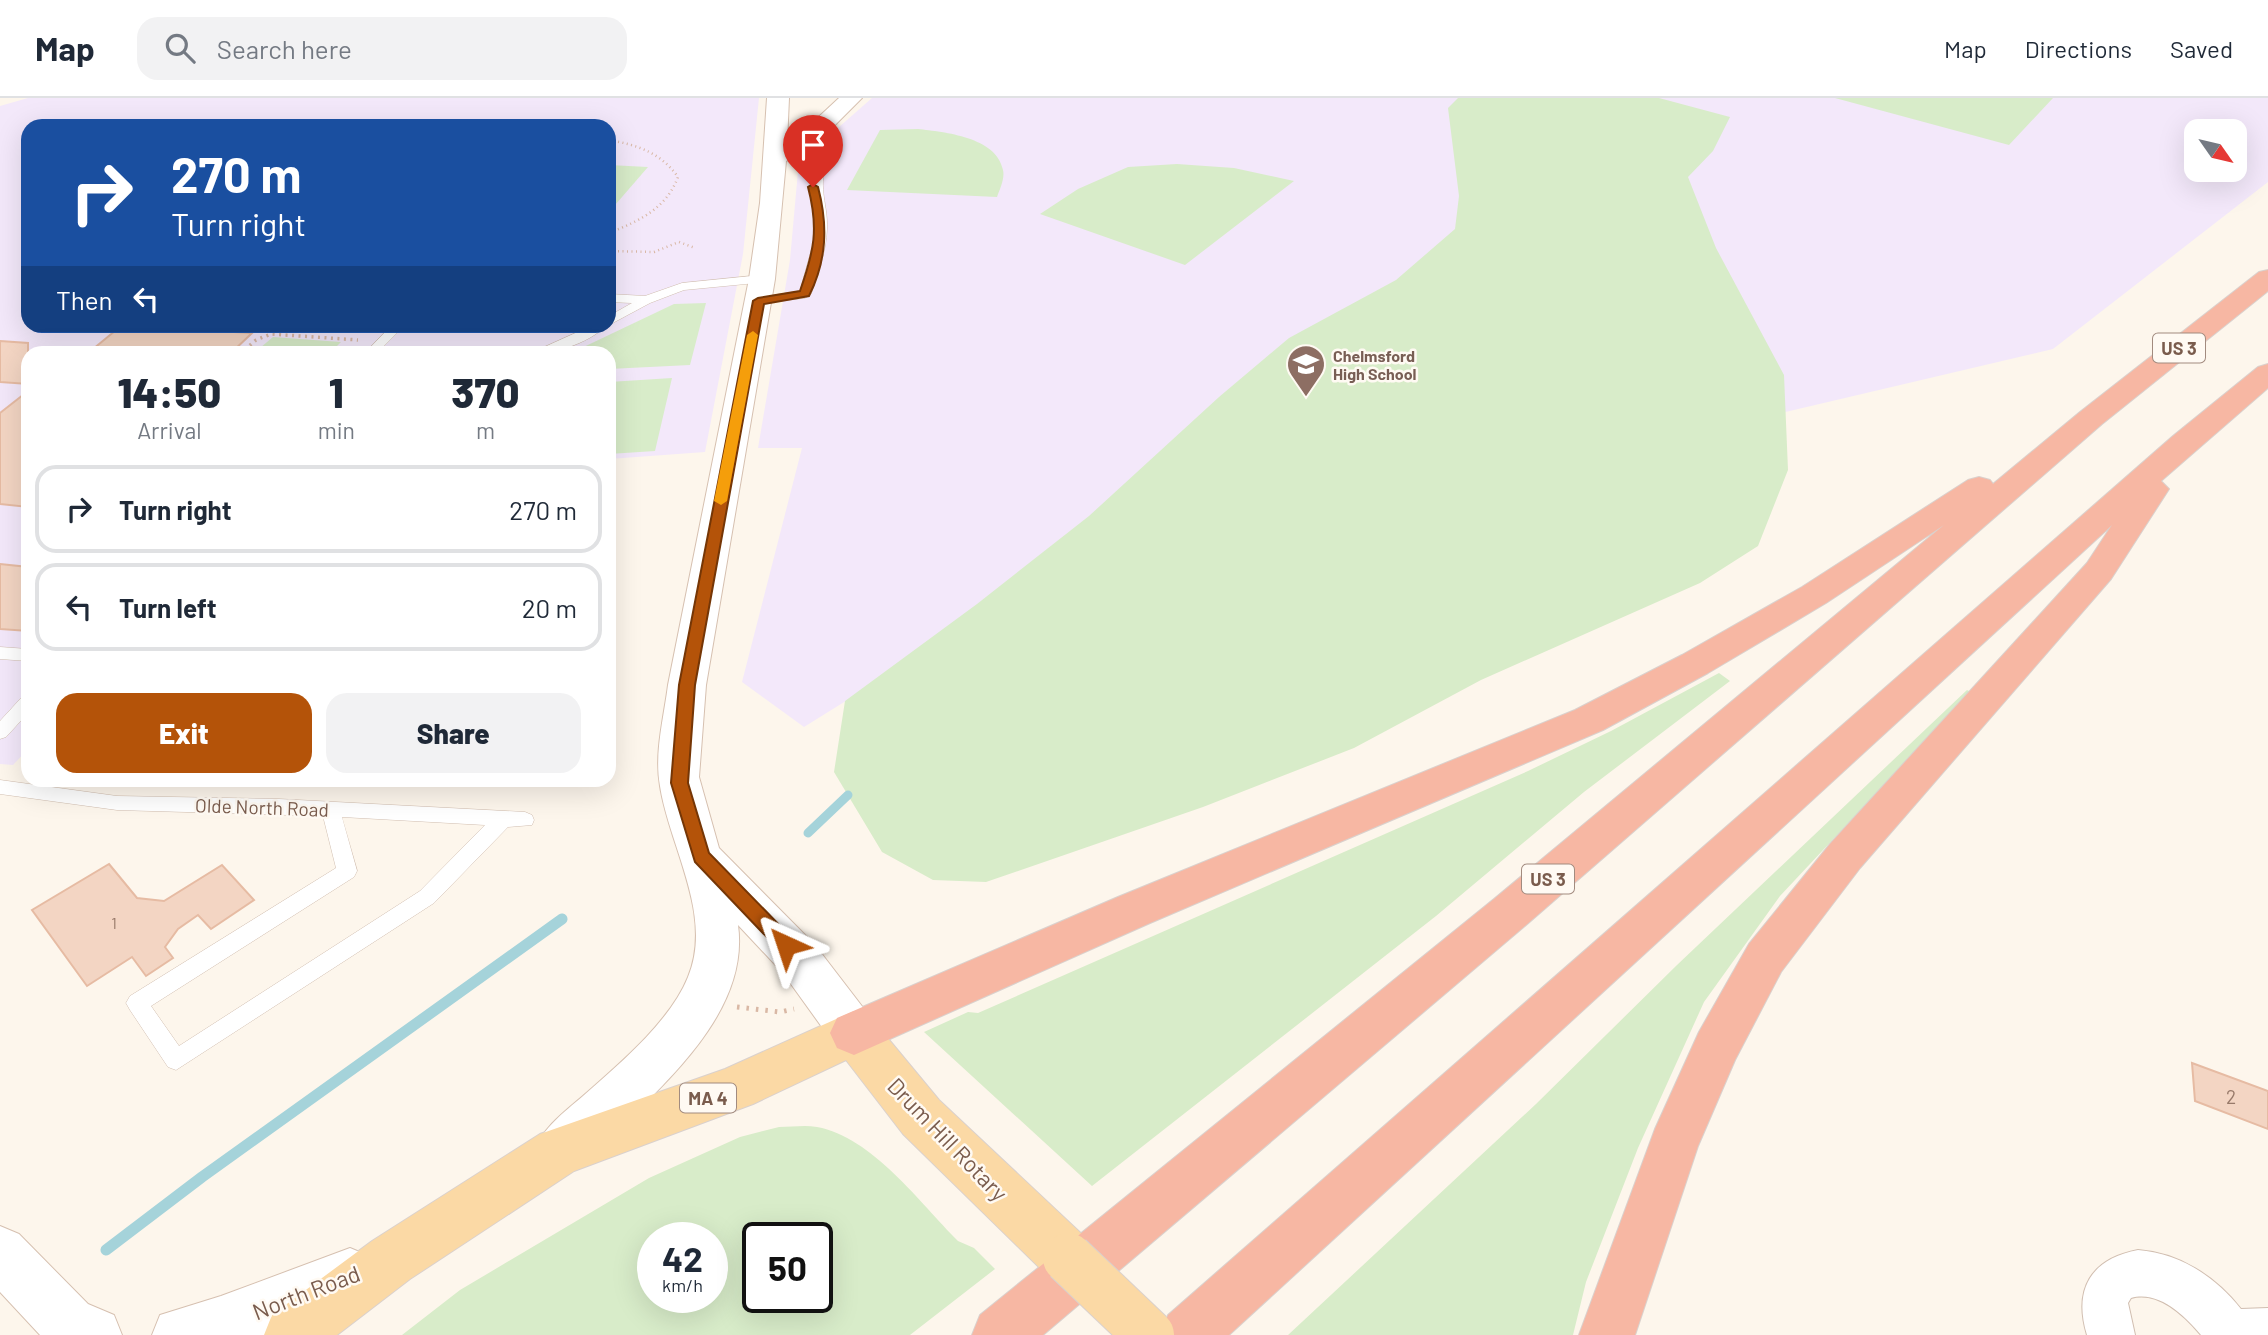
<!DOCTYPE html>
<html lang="en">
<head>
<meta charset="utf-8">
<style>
	:root { --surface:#fff; --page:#f2f2f3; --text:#1f2937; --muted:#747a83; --line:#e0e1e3; --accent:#b45309 }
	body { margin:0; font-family:Barlow,sans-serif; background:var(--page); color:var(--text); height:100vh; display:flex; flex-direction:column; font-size:26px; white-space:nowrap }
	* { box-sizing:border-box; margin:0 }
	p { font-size:23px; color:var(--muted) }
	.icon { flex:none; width:38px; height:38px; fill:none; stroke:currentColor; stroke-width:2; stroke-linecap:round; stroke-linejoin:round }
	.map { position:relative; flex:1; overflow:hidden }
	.drawer { position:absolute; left:21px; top:248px; width:595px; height:441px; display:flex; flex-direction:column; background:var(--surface); border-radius:21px; box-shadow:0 7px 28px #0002 }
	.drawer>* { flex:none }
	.guide { position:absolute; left:21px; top:21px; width:595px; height:214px; border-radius:21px; box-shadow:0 7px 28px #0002; background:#1a4fa0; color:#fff; overflow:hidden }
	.needle { width:46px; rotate:124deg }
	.buttons { position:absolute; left:2184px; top:21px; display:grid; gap:14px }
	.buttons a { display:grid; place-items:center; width:63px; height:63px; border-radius:14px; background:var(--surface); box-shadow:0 7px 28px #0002; font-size:35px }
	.speed { position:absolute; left:637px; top:1124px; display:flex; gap:14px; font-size:35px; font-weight:700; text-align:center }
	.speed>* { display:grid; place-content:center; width:91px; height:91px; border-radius:50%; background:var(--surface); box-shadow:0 7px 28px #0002; line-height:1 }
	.speed small { font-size:18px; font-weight:400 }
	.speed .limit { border:4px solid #111; border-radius:10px; background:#fff; color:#111 }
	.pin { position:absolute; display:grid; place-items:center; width:60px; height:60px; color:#fff; margin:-72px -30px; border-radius:50% 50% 50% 0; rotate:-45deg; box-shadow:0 0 7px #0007 }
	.pin .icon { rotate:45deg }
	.me { position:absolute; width:77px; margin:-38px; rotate:318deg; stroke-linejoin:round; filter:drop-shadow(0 0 5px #0008) }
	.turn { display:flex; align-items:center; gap:24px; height:147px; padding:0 35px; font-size:32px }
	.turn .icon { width:91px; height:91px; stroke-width:2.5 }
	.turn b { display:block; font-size:49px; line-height:60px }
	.then { display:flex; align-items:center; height:66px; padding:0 35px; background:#0003; gap:14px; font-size:26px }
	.eta { display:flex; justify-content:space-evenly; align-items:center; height:119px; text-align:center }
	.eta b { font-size:42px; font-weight:800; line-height:49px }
	.primary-button { display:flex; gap:14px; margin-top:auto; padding:14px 35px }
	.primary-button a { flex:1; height:80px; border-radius:21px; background:var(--accent); color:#fff; font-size:28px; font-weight:800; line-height:80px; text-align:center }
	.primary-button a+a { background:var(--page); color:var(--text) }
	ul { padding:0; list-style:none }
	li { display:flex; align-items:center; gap:21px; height:88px; margin:0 14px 10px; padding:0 21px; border:4px solid var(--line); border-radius:21px }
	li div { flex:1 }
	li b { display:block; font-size:26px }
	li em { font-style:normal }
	header { display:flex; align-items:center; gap:42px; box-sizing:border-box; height:98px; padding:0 35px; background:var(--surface); border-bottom:2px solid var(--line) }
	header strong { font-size:33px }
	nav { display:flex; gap:38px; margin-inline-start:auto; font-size:24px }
	.search { width:490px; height:63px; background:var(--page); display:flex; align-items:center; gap:18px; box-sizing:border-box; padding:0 24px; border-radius:21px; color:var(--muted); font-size:26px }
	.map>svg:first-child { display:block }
	.education { fill:#f3e8fa; fill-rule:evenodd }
	.green { fill:#d8ecc9; fill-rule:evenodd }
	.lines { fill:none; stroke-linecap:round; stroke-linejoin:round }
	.stream-far1 { stroke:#a5d3da; stroke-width:9 }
	.stream { stroke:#a5d3da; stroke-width:11 }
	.building { fill:#f3d5c3; stroke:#e6bba3; stroke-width:2 }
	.lane-casing { stroke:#d1beb0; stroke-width:1 }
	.street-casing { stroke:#d1beb0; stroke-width:2 }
	.secondary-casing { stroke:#d6c0b0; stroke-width:2 }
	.primary-casing { stroke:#dad1cd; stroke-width:2 }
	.highway-casing { stroke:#dad1cd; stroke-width:2 }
	.path-far2 { stroke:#d9b8a5; stroke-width:2.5; stroke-dasharray:1 3.5; stroke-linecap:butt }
	.path-far1 { stroke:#d9b8a5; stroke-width:3.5; stroke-dasharray:2 4.5; stroke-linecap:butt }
	.path { stroke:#d9b8a5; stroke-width:5; stroke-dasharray:2.5 7; stroke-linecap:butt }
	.lane { fill:#fff; fill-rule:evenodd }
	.street { fill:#fff; fill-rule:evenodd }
	.secondary { fill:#fff; fill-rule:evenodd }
	.primary { fill:#fbd9a5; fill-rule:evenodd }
	.highway { fill:#f7b7a3; fill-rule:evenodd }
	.primary-bridge-casing { stroke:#dad1cd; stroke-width:52; stroke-linecap:butt }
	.primary-bridge { stroke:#fbd9a5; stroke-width:50 }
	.route { fill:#b45309; stroke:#753606; stroke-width:2 }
	.slow { fill:#f59e0b }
	.labels { text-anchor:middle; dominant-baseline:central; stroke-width:5; stroke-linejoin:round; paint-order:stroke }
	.far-education-label { font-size:16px; font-weight:bold; fill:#785e54; stroke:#fffaf3; text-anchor:start }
	.number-label { font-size:16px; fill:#987a6a }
	.shield { fill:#fffaf3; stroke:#a28b7f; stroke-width:2 }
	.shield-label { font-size:18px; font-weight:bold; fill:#7a5c4d }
	.street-label { font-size:19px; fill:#7a5c4d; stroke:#fffaf3 }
	.near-number-label { font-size:19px; fill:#987a6a }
	.near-street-label { font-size:23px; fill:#7a5c4d; stroke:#fffaf3 }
</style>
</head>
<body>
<header>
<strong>Map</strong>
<div class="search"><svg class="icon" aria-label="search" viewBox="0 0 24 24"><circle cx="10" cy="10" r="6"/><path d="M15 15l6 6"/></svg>Search here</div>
<nav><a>Map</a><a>Directions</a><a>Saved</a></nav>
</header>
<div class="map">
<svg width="2268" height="1237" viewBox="0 0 2268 1237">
	<rect width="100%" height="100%" fill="#fdf6ec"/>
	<path class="education" d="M28,0H759L743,156L705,354L609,361V256H28V651L13,667L0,666V8ZM28,28H609V228H28Z
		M872,0H2268V84L2053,251L1021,494L804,629L742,584L802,350H758L790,162L798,73L814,51ZM2196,33H2235V72H2196Z"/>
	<path class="green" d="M1458,0H1659L1730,19L1713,53L1688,79L1716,150L1784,277L1788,372L1758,448L1700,485L1481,582L1354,650L1203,709L986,784L933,782L882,754L834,674L845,603L977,506L1089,418L1219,299L1289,240L1396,182L1455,131L1459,98L1448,10Z
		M1835,0H2053L2009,47Z
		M918,31C944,34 997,39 1003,72C1005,80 1000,91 997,99L847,92L880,32Z
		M1177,66L1234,70L1294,83L1185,167L1040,116L1078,91L1128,69Z
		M609,67L648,69L609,114Z
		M706,205L690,267L609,271V256L571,255L674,206Z
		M273,239L341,244L330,255H254Z
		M672,280L655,353L609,356V284Z
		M1719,575L1730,583L1584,694L1436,818L1092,1088L924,934L968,914L978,915L1528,673L1611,633Z
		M1967,592L1971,594L1780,798L1704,904L1638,1050L1586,1184L1573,1237H1288L1536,1006L1677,867Z
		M779,1029C792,1029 805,1027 817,1029C872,1039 920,1105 958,1143L974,1150L995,1171L910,1237H402L460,1192L649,1080L740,1039ZM653,1139H712V1199H653ZM758,1139H817V1199H758Z"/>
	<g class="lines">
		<path class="stream-far1" d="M808,735L848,697"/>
		<path class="stream" d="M106,1152L202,1079L562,821"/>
	</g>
	<path class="building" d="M121,228H126L252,235L230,256H87Z
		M0,243L28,245V286L0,284Z
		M28,293V409L0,406V315Z
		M0,466L28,469V533L0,531Z
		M109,766L137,800L164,803L222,767L254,802L211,831L198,817L178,831L165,849L173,860L146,878L132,859L87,888L32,812Z
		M2192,965L2268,993V1031L2195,1003Z"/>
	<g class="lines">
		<defs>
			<path id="lane" d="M821,63L826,66C818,92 828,106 827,131C826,154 818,175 811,196L805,200L754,206V200L800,193L815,139V120L810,90L816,66Z
				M762,177L768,181L766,184L684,192L650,205L609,227V218L632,205L609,204V196L645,198L682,185Z
				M391,228H404L382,250L409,252L415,256H364Z
				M591,228H606C587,246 554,256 529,256Z
				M0,549L28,551V563L0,561Z
				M28,598V615L6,639L0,641V623L22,599Z
				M0,682L117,698L279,701L525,714L532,717L534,722L532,727L508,729L434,805L176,972L168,969L130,912L126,905L130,898L336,770L323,718L117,712L0,696ZM342,719L485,727L420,793L179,948L151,908L354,779L357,773Z"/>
			<path id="street" d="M2138,1152C2179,1155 2215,1178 2241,1211L2268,1210V1237H2201C2185,1218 2159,1192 2131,1200L2128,1205L2135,1237H2087C2073,1191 2091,1161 2138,1152Z"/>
			<path id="secondary" d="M767,0H789L787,45L796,40L839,0H862L812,50L786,63L775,181L706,587L699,679L719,750L815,847L871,920L878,935L871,950L854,957L837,950L783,875L738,827C749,907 677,974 625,1025C605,1045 585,1067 559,1078L541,1071L534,1053C544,1029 563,1015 583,998C618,967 670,924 688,879C714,817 669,748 660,688C654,655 664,619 668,587L749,181L760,105Z
				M0,1128L19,1136L88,1206L114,1217L122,1237H40L0,1194Z
				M350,1150L369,1158L377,1177L369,1196L265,1237H152L160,1217L221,1198Z"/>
			<path id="primary" d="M854,913L871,920L939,1002L1087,1141L1095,1160L1087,1179L1068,1187L1049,1179L903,1036L846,962L753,1006L574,1073L410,1181L337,1237H264L272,1217L372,1143L540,1036L725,971Z"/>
			<path id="highway" d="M2268,172V193L2102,326L1526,827L1043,1237H972L980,1217L1494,801L1944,427L1826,505L1708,575L1603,632L1150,825L854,957L837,950L830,935L837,920L1118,799L1575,612L1682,557L1802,489L1968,382L1979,379L1990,382L1993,386L2080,314L2259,174Z
				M2268,266V290L2161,383L2169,391L2111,481L1860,770L1781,874L1735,962L1698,1048L1635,1237H1579L1655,1031L1699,934L1749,846L1830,746L2087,465L2112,427L1229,1237H1160L1168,1217L2173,338L2258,269Z"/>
		</defs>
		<use href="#lane" class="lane-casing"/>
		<use href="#street" class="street-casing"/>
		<use href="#secondary" class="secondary-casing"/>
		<use href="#primary" class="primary-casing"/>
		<use href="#highway" class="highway-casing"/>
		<path class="path-far2" d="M609,42C638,47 661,55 678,79C666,111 639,123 609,135
			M609,153L654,154L679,144L695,150"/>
		<path class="path-far1" d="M240,256L256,242L271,236L358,242"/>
		<path class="path" d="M737,909L780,914L794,911"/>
		<use href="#lane" class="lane"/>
		<use href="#street" class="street"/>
		<use href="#secondary" class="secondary"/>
		<use href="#primary" class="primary"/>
		<use href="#highway" class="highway"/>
		<defs>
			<path id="primary-bridge" d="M1068,1160L1149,1237"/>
		</defs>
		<use href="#primary-bridge" class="primary-bridge-casing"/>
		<use href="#primary-bridge" class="primary-bridge"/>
	</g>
	<path class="route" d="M813,86L818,89C828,127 827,162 809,198L764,206L695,587L688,685L709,755L793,841L796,847L793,853L786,855L780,853L695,764L671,685L679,587L753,203L758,200L800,193C814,153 819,131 808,89Z"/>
	<path class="slow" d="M753,233L758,237L727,403L721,407L714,403L747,237Z"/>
	<defs>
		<symbol id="school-pin" viewBox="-11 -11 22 30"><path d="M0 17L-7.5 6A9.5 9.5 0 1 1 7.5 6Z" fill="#8d6e63" stroke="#fffaf3"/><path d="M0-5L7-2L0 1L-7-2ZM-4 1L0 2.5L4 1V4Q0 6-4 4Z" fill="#fff"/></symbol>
	</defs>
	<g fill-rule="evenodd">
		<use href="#school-pin" x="1284" y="244" width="44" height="60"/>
	</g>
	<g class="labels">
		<g class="far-education-label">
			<text x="1333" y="257">Chelmsford<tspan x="1333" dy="18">High School</tspan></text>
		</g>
		<g class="number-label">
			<text x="114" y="824">1</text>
		</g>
		<g class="shield">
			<rect x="2153" y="235.5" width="52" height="29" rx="5"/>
			<rect x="1522" y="766.5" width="52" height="29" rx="5"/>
			<rect x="680" y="985.5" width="56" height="29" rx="5"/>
		</g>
		<g class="shield-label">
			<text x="2179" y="250">US 3</text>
			<text x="1548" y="781">US 3</text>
			<text x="708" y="1000">MA 4</text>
		</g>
		<g class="street-label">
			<text transform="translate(262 709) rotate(2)">Olde North Road</text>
		</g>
		<g class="near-number-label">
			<text x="2231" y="998">2</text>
		</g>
		<g class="near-street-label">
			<text transform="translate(948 1041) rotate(46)">Drum Hill Rotary</text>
			<text transform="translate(306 1194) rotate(-21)">North Road</text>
		</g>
	</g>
</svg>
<div class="buttons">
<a><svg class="needle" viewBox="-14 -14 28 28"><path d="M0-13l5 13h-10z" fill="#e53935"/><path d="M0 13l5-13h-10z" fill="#747a83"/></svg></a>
</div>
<div class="speed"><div>42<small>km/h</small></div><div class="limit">50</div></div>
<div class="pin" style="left:813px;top:89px;background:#d93025"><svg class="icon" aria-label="arrive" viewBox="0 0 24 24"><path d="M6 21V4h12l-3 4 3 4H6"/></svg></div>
<svg class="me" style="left:786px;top:847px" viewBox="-20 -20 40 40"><path d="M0-17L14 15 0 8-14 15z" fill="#b45309" stroke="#fff" stroke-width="4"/></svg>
<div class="guide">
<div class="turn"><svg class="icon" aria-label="right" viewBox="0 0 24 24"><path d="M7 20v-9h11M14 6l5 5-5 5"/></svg><div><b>270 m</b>Turn right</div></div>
<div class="then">Then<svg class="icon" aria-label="left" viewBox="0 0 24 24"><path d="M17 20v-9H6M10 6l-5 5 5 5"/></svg></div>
</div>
<section class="drawer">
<div class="eta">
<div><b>14:50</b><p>Arrival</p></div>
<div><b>1</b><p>min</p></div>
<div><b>370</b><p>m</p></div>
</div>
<ul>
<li><svg class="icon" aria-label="right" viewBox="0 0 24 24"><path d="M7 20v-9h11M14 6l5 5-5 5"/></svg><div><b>Turn right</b></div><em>270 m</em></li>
<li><svg class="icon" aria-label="left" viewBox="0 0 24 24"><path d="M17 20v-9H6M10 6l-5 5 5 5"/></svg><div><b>Turn left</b></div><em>20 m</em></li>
</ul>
<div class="primary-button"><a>Exit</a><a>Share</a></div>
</section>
</div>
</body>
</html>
